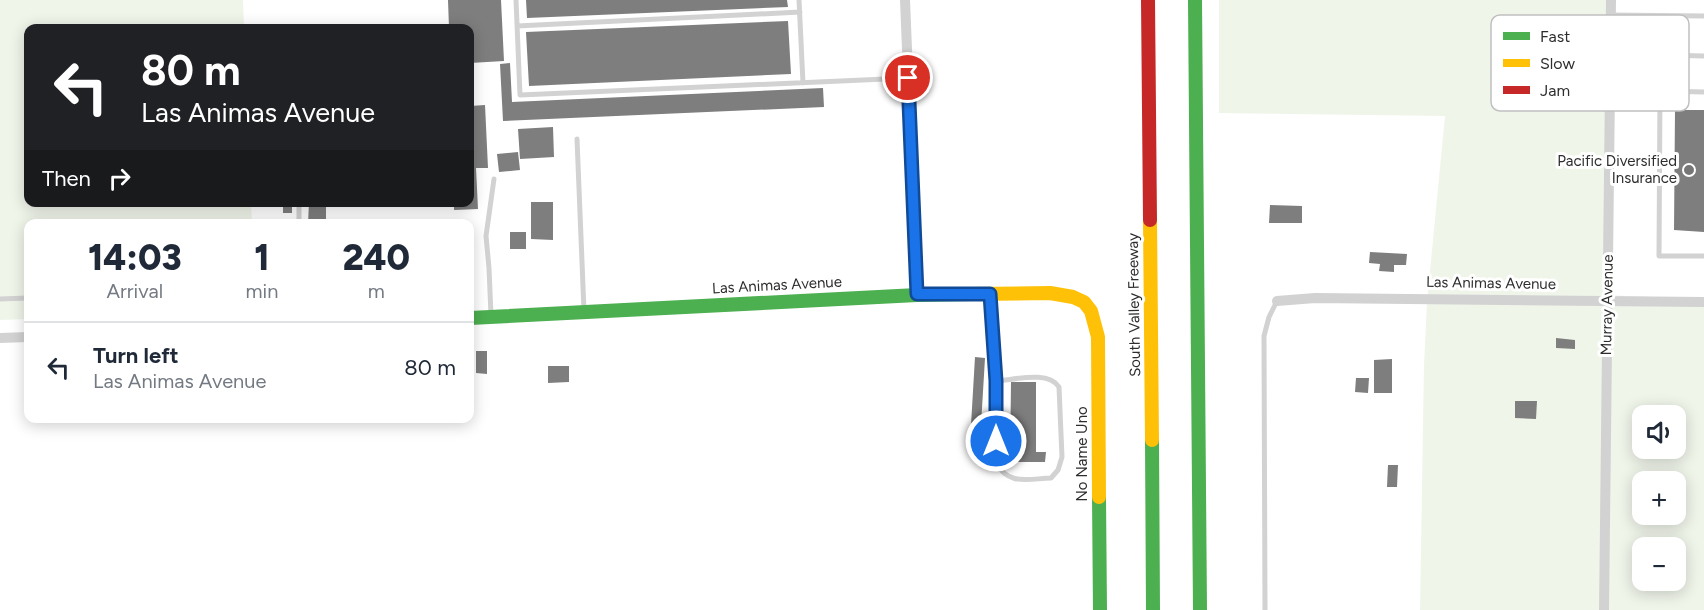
<!DOCTYPE html>
<html lang="en">
<head>
<meta charset="utf-8">
<style>
	:root { --surface:#fff; --page:#f2f2f3; --text:#1f2937; --muted:#747a83; --line:#e0e1e3 }
	body { margin:0; font-family:Figtree,sans-serif; background:var(--page); color:var(--text); height:100vh; display:flex; flex-direction:column; font-size:22px; white-space:nowrap }
	* { box-sizing:border-box; margin:0 }
	p { font-size:20px; color:var(--muted) }
	.icon { flex:none; width:33px; height:33px; fill:none; stroke:currentColor; stroke-width:2; stroke-linecap:round; stroke-linejoin:round }
	.map { position:relative; flex:1; overflow:hidden }
	.panel { position:absolute; left:24px; top:219px; width:450px; height:204px; display:flex; flex-direction:column; background:var(--surface); border-radius:12px; box-shadow:0 3px 15px #0003 }
	.panel>* { flex:none }
	.guide { position:absolute; left:24px; top:24px; width:450px; height:183px; border-radius:12px; box-shadow:0 3px 15px #0003; background:#202124; color:#fff; overflow:hidden }
	.controls { position:absolute; left:1632px; top:405px; display:grid; gap:12px }
	.controls a { display:grid; place-items:center; width:54px; height:54px; border-radius:12px; background:var(--surface); box-shadow:0 3px 15px #0003; font-size:30px }
	.pin { position:absolute; display:grid; place-items:center; width:51px; height:51px; color:#fff; margin:-26px; border:3px solid #fff; border-radius:50%; box-shadow:0 2px 6px #0007 }
	.me { position:absolute; width:66px; margin:-33px; rotate:0deg; stroke-linejoin:round; filter:drop-shadow(0 0 4px #0008) }
	.turn { display:flex; align-items:center; gap:21px; height:126px; padding:0 18px; font-size:27px }
	.turn .icon { width:78px; height:78px; stroke-width:2.5 }
	.turn b { display:block; font-size:42px; line-height:51px }
	.then { display:flex; align-items:center; height:57px; padding:0 18px; background:#0003; gap:12px; font-size:22px }
	.eta { display:flex; justify-content:space-evenly; align-items:center; height:102px; text-align:center }
	.eta b { font-size:36px; font-weight:800; line-height:42px }
	ul { padding:0; list-style:none }
	li { display:flex; align-items:center; gap:18px; height:90px; padding:0 18px; border-top:2px solid var(--line) }
	li div { flex:1 }
	li b { display:block; font-size:22px }
	li em { font-style:normal }
	.map>svg:first-child { display:block }
	.green { fill:#f0f5ea; fill-rule:evenodd }
	.building { fill:#7e7e7e }
	.lines { fill:none; stroke-linecap:round; stroke-linejoin:round }
	.lane { stroke:#d2d2d2; stroke-width:5 }
	.street { stroke:#d2d2d2; stroke-width:10 }
	.fast { stroke:#4caf50; stroke-width:14 }
	.slow { stroke:#ffc107; stroke-width:14 }
	.jam { stroke:#c62828; stroke-width:14 }
	.route-casing { stroke:#114b97; stroke-width:15 }
	.route { stroke:#1a73e8; stroke-width:10 }
	.poi-dot { fill:#767676; stroke:#fff; stroke-width:2 }
	.labels { text-anchor:middle; dominant-baseline:central; stroke-width:6; stroke-linejoin:round; paint-order:stroke }
	.poi-label { font-size:15px; fill:#2d2d2d; stroke:#fff; text-anchor:end }
	.street-label { font-size:15px; fill:#2d2d2d; stroke:#fff }
	.key { fill:#fff; stroke:#c0c0c0; stroke-width:1.5 }
	.key-label { font-size:16px; fill:#2d2d2d }
</style>
</head>
<body>
<div class="map">
<svg width="1704" height="610" viewBox="0 0 1704 610">
	<rect width="100%" height="100%" fill="#fff"/>
	<path class="green" d="M0,0H243L244,28H28V202L251,203L252,223L28,224V319L0,320Z
		M1219,0H1607L1603,295L1704,299V610H1420L1424,365L1427,302L1445,116L1219,113ZM1642,416H1676V448H1642ZM1642,482H1676V514H1642ZM1642,548H1676V580H1642Z"/>
	<path class="building" d="M448,0H501L504,61L470,63V28H449Z
		M526,0H787L788,7L527,18Z
		M788,21L791,74L529,86L526,32Z
		M510,63L512,102L823,88L824,107L503,121L500,64Z
		M485,105L488,168H476L478,209L454,210V202H470V106Z
		M1675,110H1704V232L1674,230Z
		M553,127L554,157L520,159L518,129Z
		M518,152L520,170L499,172L497,154Z
		M283,202H292V213H283Z
		M309,202H326V224H308Z
		M531,202H553V240L531,239Z
		M1270,205L1302,206V223H1269Z
		M510,232H526V249H510Z
		M1370,252L1407,254L1406,265H1394V272L1379,271L1380,264L1369,263Z
		M1556,338L1575,340V349L1556,348Z
		M476,351H487V374L476,373Z
		M975,357L985,358L981,425H971Z
		M1392,359V393H1374V360Z
		M548,366H569V382L548,383Z
		M1356,378H1369L1368,393L1355,392Z
		M1011,382H1036V452H1046L1045,462H1010Z
		M1515,401H1537L1536,419L1515,418Z
		M1388,465H1398L1397,487H1387Z"/>
	<g class="lines">
		<path class="lane" d="M516,0L520,95L908,78
			M799,0L803,83
			M1611,15L1704,16
			M517,26L800,12
			M1704,56L1662,55L1660,91L1704,92
			M1610,90L1660,91L1659,256H1704
			M577,139L584,311
			M299,202V224
			M991,295L996,381L995,462C1009,486 1027,479 1051,478L1058,470L1062,457L1059,387C1048,370 1014,380 996,381
			M0,299L28,298
			M491,315L489,268L486,236L494,179
			M1265,610L1264,336L1269,317L1277,301"/>
		<path class="street" d="M905,0L917,295
			M1277,301L1315,298L1704,302
			M0,338L28,337
			M1604,610L1611,0"/>
		<path class="fast" d="M1195,0L1200,610
			M470,318L917,295L972,294
			M1152,440L1153,610
			M1099,497L1100,610"/>
		<path class="slow" d="M1150,220L1152,440
			M972,294L1050,293L1073,297L1084,302L1091,311L1098,337L1099,497"/>
		<path class="jam" d="M1148,0L1150,220"/>
	</g>
	<g class="lines">
		<defs>
			<path id="route" d="M908,78L917,294H990L996,381V441"/>
		</defs>
		<use href="#route" class="route-casing"/>
		<use href="#route" class="route"/>
	</g>
	<circle class="poi-dot" cx="1689" cy="170" r="6"/>
	<g class="labels">
		<g class="poi-label">
			<text x="1677" y="161">Pacific Diversified<tspan x="1677" dy="17">Insurance</tspan></text>
		</g>
		<g class="street-label">
			<text transform="translate(1491 283) rotate(1)">Las Animas Avenue</text>
			<text transform="translate(777 285) rotate(-3)">Las Animas Avenue</text>
			<text transform="translate(1134 305) rotate(-91)">South Valley Freeway</text>
			<text transform="translate(1607 305) rotate(-89)">Murray Avenue</text>
			<text transform="translate(1082 454) rotate(-90)">No Name Uno</text>
		</g>
	</g>
	<rect x="1491" y="15" width="198" height="96" rx="9" class="key"/>
	<rect x="1503" y="32" width="27" height="8" fill="#4caf50"/>
	<rect x="1503" y="59" width="27" height="8" fill="#ffc107"/>
	<rect x="1503" y="86" width="27" height="8" fill="#c62828"/>
	<g class="key-label">
		<text x="1540" y="42">Fast</text>
		<text x="1540" y="69">Slow</text>
		<text x="1540" y="96">Jam</text>
	</g>
</svg>
<div class="controls">
<a><svg class="icon" aria-label="sound" viewBox="0 0 24 24"><path d="M4 9h4l5-4v14l-5-4H4zM17 9q2 3 0 6"/></svg></a>
<a>+</a>
<a>−</a>
</div>
<div class="pin" style="left:908px;top:78px;background:#d93025"><svg class="icon" aria-label="arrive" viewBox="0 0 24 24"><path d="M6 21V4h12l-3 4 3 4H6"/></svg></div>
<svg class="me" style="left:996px;top:441px" viewBox="-20 -20 40 40"><circle r="17" fill="#1a73e8" stroke="#fff" stroke-width="3"/><path d="M0-11L8 9 0 5-8 9z" fill="#fff"/></svg>
<div class="guide">
<div class="turn"><svg class="icon" aria-label="left" viewBox="0 0 24 24"><path d="M17 20v-9H6M10 6l-5 5 5 5"/></svg><div><b>80 m</b>Las Animas Avenue</div></div>
<div class="then">Then<svg class="icon" aria-label="right" viewBox="0 0 24 24"><path d="M7 20v-9h11M14 6l5 5-5 5"/></svg></div>
</div>
<section class="panel">
<div class="eta">
<div><b>14:03</b><p>Arrival</p></div>
<div><b>1</b><p>min</p></div>
<div><b>240</b><p>m</p></div>
</div>
<ul>
<li><svg class="icon" aria-label="left" viewBox="0 0 24 24"><path d="M17 20v-9H6M10 6l-5 5 5 5"/></svg><div><b>Turn left</b><p>Las Animas Avenue</p></div><em>80 m</em></li>
</ul>
</section>
</div>
</body>
</html>
